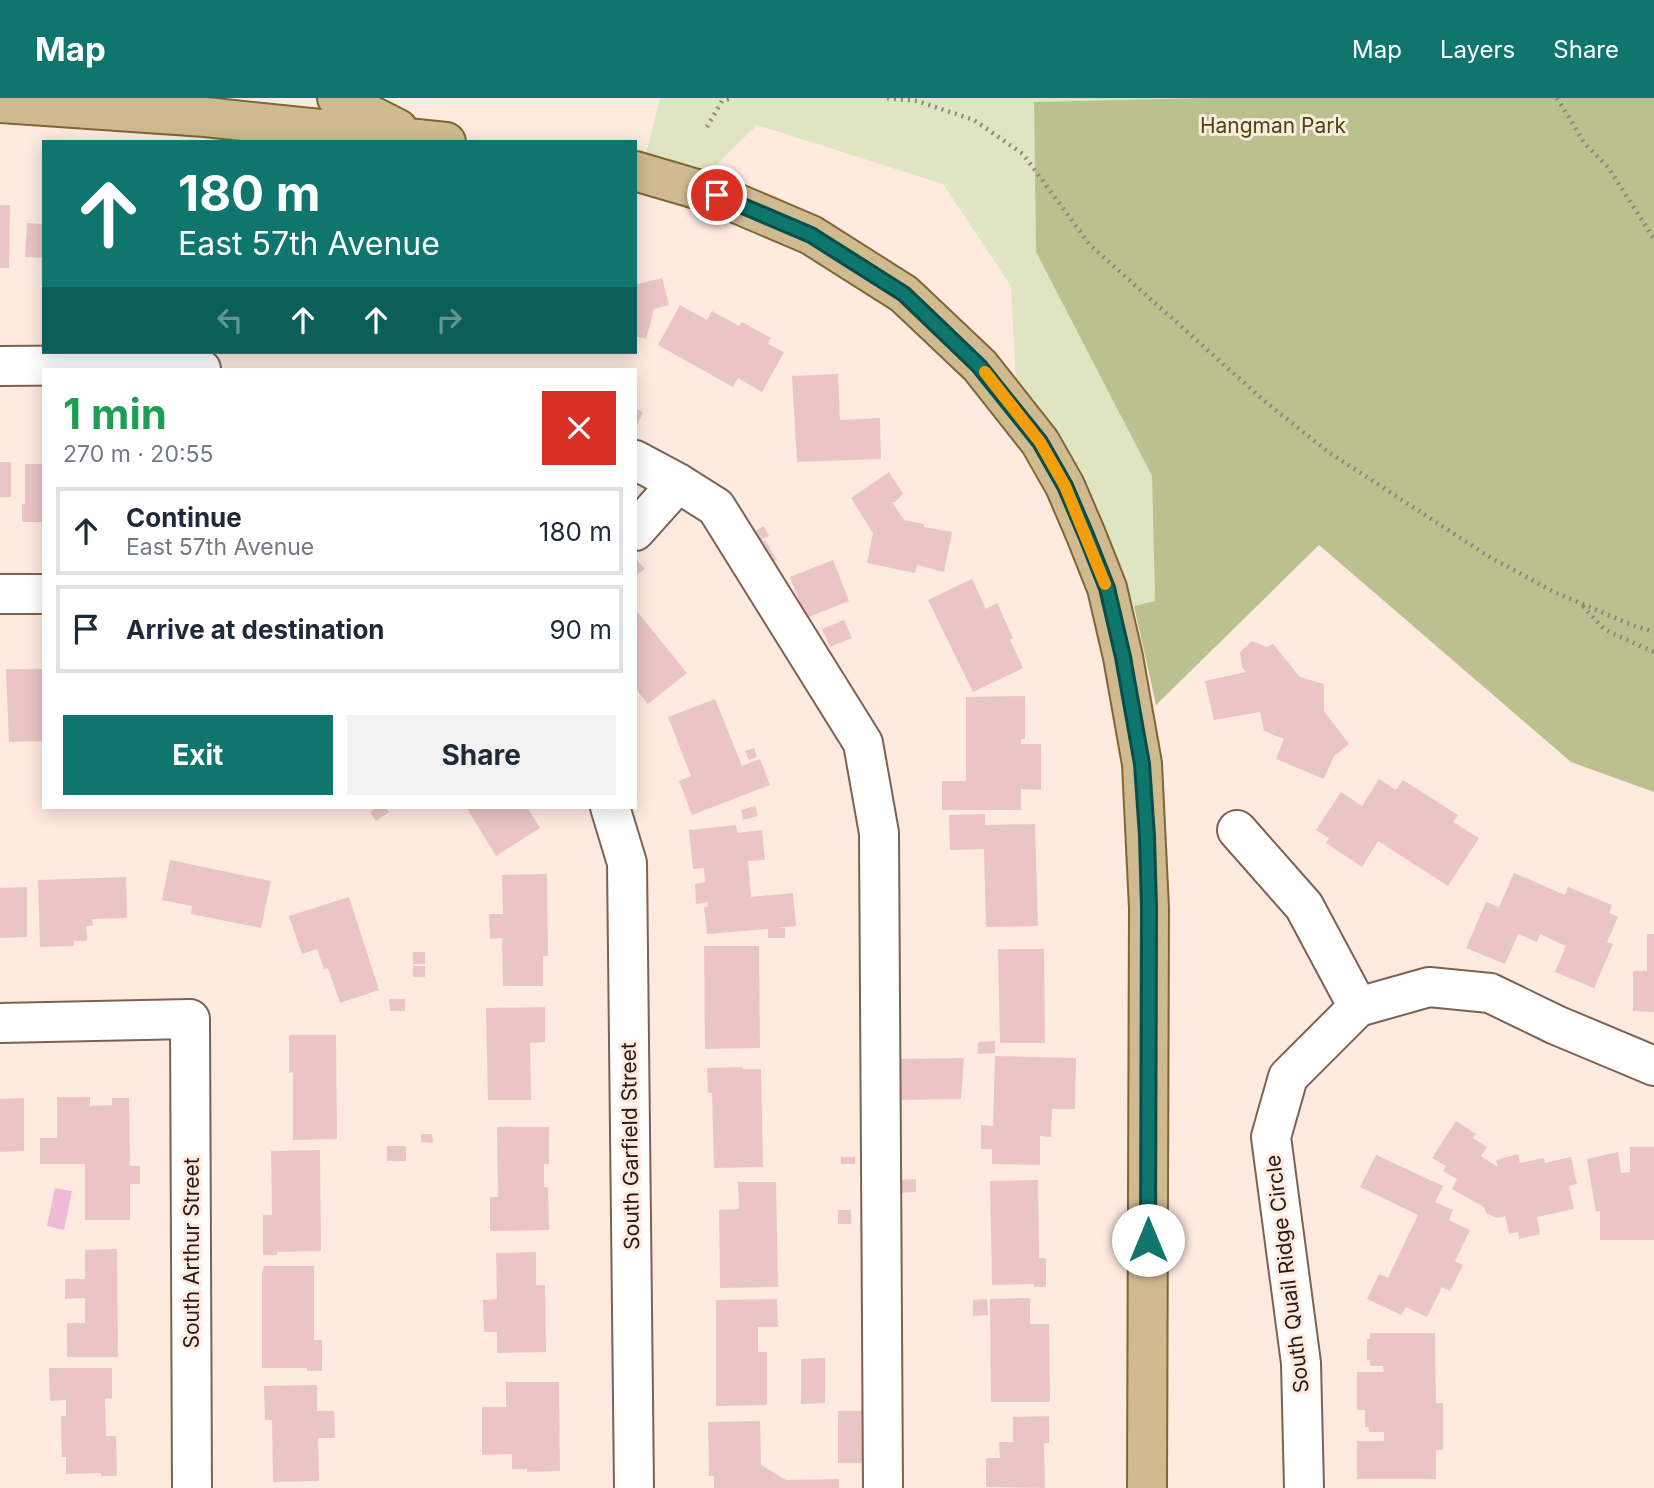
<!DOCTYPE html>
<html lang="en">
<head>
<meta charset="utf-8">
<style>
	:root { --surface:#fff; --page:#f2f2f3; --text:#1f2937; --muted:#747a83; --line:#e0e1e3; --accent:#0f766e }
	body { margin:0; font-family:Inter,sans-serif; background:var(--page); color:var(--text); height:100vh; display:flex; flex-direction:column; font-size:26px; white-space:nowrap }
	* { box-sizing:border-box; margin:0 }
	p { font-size:23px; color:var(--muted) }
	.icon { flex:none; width:38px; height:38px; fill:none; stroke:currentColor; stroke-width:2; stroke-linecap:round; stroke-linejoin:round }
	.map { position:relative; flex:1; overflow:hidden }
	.panel { position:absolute; left:42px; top:270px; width:595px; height:441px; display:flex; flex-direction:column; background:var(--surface); border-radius:0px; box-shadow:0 4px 18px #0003 }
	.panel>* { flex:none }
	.banner { position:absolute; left:42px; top:42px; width:595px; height:214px; border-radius:0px; box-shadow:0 4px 18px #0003; background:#0f766e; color:#fff; overflow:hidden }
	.pin { position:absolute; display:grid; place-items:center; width:60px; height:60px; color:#fff; margin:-30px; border:4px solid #fff; border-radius:50%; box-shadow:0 2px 7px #0007 }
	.me { position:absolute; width:77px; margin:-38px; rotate:0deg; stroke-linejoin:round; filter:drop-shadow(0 0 5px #0008) }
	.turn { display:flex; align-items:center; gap:24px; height:147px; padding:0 21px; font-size:32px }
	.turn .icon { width:91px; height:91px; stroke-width:2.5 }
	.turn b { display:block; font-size:49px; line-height:60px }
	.lanes { display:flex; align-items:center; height:66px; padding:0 21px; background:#0003; justify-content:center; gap:35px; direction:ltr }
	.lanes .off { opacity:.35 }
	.round { display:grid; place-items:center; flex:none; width:74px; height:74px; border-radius:0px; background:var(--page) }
	.head { display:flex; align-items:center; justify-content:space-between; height:119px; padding:0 21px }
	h1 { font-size:42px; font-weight:700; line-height:52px; color:#1e9e55 }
	.button { display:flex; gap:14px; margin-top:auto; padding:14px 21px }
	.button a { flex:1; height:80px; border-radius:0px; background:var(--accent); color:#fff; font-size:28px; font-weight:700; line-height:80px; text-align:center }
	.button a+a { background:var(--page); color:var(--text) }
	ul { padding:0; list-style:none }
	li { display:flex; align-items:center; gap:21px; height:88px; margin:0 14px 10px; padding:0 7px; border:4px solid var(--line); border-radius:0px }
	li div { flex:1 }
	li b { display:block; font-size:26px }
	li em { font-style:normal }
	header { display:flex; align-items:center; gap:42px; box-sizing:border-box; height:98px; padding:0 35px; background:var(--accent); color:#fff }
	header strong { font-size:33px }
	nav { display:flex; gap:38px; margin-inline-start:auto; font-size:24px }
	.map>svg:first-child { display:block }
	.green { fill:#dfe5c2 }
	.forest { fill:#bac18e }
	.water { fill:#eebad6 }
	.building { fill:#ebc5c5 }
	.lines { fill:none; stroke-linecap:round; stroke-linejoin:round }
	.minor-casing { stroke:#7e6152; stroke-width:42 }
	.major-casing { stroke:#806536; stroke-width:42 }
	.path { stroke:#94847c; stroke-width:4.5; stroke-dasharray:2 5; stroke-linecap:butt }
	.minor { stroke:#fff; stroke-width:38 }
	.major { stroke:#d0bb91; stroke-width:38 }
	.route-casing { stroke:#0a4d48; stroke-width:18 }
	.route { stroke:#0f766e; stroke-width:12 }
	.slow { stroke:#f59e0b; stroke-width:12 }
	.labels { text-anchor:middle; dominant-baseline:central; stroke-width:6; stroke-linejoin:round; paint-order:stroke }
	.park-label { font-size:21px; fill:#454a0f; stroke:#feeadf }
	.street-label { font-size:21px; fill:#271b15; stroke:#feeadf }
</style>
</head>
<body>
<header>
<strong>Map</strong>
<nav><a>Map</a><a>Layers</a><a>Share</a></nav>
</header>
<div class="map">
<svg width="1654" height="1390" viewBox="0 0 1654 1390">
	<rect width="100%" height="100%" fill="#feeadf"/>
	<path class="green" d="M660,0H1202L1034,4L1036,154L1152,378L1155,503L1134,508L1094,407L1016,284L1011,188L943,86L757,27L711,72L646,56Z"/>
	<path class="forest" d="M1202,0H1654V694L1571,664L1319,447L1156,607L1134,508L1155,503L1152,378L1036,154L1034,4Z"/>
	<path class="water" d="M55,1090L72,1093L64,1132L47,1128Z"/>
	<path class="building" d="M0,107H10L9,170H0Z
		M27,125L44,126V160L25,159Z
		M662,180L669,207L654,211L646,241L635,238V187Z
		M680,207L707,222L712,213L739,228L742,224L771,240L768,246L784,254L762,294L738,280L733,289L658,247Z
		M838,276L840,322L880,320L881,361L797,364L792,278Z
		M635,310L643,314L637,327L635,326Z
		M0,364H11V399H0Z
		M25,366H44V424H22V406H25Z
		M889,374L903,396L895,404H892L904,422L924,426V429L952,434L944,474L917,467L915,475L867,465L873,435L851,400Z
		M764,428L769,438L757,444L752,435Z
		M765,442L777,462L766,468L754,449Z
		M637,462L645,471L635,478V463Z
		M833,462L849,503L806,520L790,479Z
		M972,481L986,511L997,505L1013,540L1010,542L1023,570L973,594L928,502Z
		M635,511L687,575L648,606L635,590Z
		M844,522L852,540L830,549L822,531Z
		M1252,543L1267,549L1273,546L1300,579L1324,586V613L1349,646L1334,658L1324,681L1276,661L1284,641L1264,633L1260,614L1214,622L1205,583L1246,574L1242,569L1240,554Z
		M6,571H44V643L9,644Z
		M1025,598V641H1021V646H1041V692L1021,691V712H942V683H966V599Z
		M715,601L742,668L760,661L770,687L692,717L679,683L691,678L668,619Z
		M754,650L757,659L749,662L745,653Z
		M1379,681L1396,692L1403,682L1458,717L1453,724L1479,740L1448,788L1378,743L1362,769L1326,745L1329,740L1316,732L1341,694L1362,708Z
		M755,708L758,718L743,722L741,712Z
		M378,709H385L389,714L376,723L370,714Z
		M466,709H527L540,730L496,758Z
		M985,716V727L1035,726L1038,828L986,829L984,751L950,752L949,717Z
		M736,727L737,735L762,732L765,762L748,763L751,799L793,795L796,828L775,830H785V840H768V831L707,836L704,809L708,808V804L696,806L695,786L705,784L704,770L693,771L689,732Z
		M170,762L271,783L261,830L191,816L192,808L162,802Z
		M1514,775L1565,797L1568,789L1612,807L1609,815L1618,819L1607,844L1613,846L1594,890L1555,874L1566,848L1540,836L1537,844L1518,836L1505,866L1466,850L1486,804L1499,809Z
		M547,776L548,858H543V888H503L502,840L490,841L489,816H503L502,777Z
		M126,779L127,820L92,821L93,828H86L87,843H74V848L40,849L38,782Z
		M27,789V839L0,840V790Z
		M349,799L379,892L340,905L328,870L324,871L317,851L302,856L289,818Z
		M1647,836H1654V914L1633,913V873H1647Z
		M704,848H759L760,950L705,951Z
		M998,851H1044L1045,945H1000Z
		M413,854H425V866H413Z
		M413,868H425V879H413Z
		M389,901H405V913H390Z
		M545,909V944L530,945L531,1002H488L486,910Z
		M289,937H336L337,1041L293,1042V974L289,975Z
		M995,943V955L978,956V944Z
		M995,958L1076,960L1075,1011H1052L1051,1039L1040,1038V1067L992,1066V1051H981V1027L993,1028Z
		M964,960L961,1001L900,1002L899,961Z
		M742,969V971H761L763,1069L714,1070L712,995H708L707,970Z
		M57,999H90V1008L112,1007V1000H129L130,1068H140V1086H130V1122H85V1066H40V1040H57Z
		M24,1000V1053L0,1054V1001Z
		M1456,1023L1476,1036L1473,1040L1487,1049L1481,1058L1498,1069L1496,1062L1518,1056L1520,1065L1544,1060L1545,1065L1571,1059L1577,1086L1569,1088L1574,1111L1537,1119L1540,1136L1519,1141L1518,1134L1509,1136L1505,1118L1497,1120L1486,1115L1484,1109L1452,1091L1457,1081L1443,1073L1446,1068L1432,1060Z
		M497,1029H549V1066H544V1089H548L549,1132L490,1133V1099H498Z
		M421,1036H432L433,1045L421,1044Z
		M387,1048H406V1063H387Z
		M1630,1049H1654V1142H1600V1113L1596,1114L1587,1061L1618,1054L1621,1075L1630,1074Z
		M320,1052L321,1153L277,1154V1157H263V1117H272L271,1053Z
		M1376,1057L1443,1088L1435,1104L1453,1112L1449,1122L1470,1132L1455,1163L1463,1167L1450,1193L1442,1189L1427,1219L1406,1209L1401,1217L1367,1201L1379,1176L1388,1180L1418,1117L1360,1089Z
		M841,1059H855V1066H841Z
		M916,1081V1094L897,1095V1082Z
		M1038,1082L1039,1160H1046V1189H1034V1186L992,1187L990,1083Z
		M738,1084H776L778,1189L720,1190L719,1112L739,1111Z
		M838,1112H851V1126H838Z
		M117,1151L118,1259H67V1225H85V1200L65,1201V1181H85V1152Z
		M536,1154V1187H545L546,1254L497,1255V1234H484L483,1202L497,1201L496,1155Z
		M264,1168H314V1242H322V1273H307V1270H262V1174Z
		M1030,1200V1226H1049L1050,1304H991L990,1201Z
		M777,1201L778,1229H758V1254H767V1307L716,1308V1202Z
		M987,1201L988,1217L973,1218V1202Z
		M1370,1235H1435L1436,1305H1443V1352H1436V1381H1357V1343H1384V1334H1369L1368,1329H1365V1312H1357V1274H1384L1383,1268H1370V1262H1367V1241H1370Z
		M825,1260V1305L801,1306V1261Z
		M49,1270H112V1300L105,1301L106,1338H116L117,1378H101V1375L66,1376V1359H62L61,1318H66V1302L50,1303Z
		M506,1284H559L560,1373L527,1374V1371H512V1356L482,1357V1309H506Z
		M317,1287V1313H334L335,1340H318L319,1383L273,1384L272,1322H265L264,1288Z
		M838,1313H868V1365H838Z
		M1049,1318V1345H1044L1045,1390L986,1389V1360H1000L999,1344H1013V1319Z
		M760,1323L761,1367L786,1382L839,1381V1390H714V1378H709L708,1324Z"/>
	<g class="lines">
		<defs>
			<path id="minor" d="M0,268L126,267L201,271
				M635,362L678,385L716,409L863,645L879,735L883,1390
				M635,433L678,385
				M0,496H44
				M610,709L627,765L634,1390
				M1237,732L1304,808L1358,909
				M0,925L190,921L192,1390
				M1304,1390L1301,1265L1271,1039L1288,979L1358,909L1429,889L1490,895L1556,927L1654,968"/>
			<path id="major" d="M337,0L398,31
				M0,5L205,19L446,44
				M635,73L717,97L811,137L904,196L980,268L1040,344L1065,388L1086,437L1107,490L1123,559L1142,666L1149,810L1147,1390"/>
		</defs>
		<use href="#minor" class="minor-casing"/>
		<use href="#major" class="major-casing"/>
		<path class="path" d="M887,0L917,3L974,22L1023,56L1090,147L1268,306L1327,353L1488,458L1554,494L1632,527L1654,534
			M1557,0L1585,46L1608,69L1654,141
			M707,29L722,3L733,0
			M1583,508L1605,532L1654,554"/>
		<use href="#minor" class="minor"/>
		<use href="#major" class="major"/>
	</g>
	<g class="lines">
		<defs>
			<path id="route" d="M717,97L811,137L904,196L979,268L1040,344L1065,388L1086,437L1107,490L1123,559L1142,666L1147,738L1149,810L1148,1142"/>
		</defs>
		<use href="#route" class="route-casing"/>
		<use href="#route" class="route"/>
		<path class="slow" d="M985,274L1040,344L1065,388L1105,486"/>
	</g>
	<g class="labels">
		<g class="park-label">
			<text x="1273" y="27">Hangman Park</text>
		</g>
		<g class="street-label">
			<text transform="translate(630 1048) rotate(-91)">South Garfield Street</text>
			<text transform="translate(191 1155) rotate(-90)">South Arthur Street</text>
			<text transform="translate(1287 1176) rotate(-97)">South Quail Ridge Circle</text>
		</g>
	</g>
</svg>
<div class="pin" style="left:717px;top:97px;background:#d93025"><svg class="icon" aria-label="arrive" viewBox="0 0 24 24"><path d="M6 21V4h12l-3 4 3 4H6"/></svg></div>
<svg class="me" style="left:1148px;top:1142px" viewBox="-20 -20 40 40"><circle r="19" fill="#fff"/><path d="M0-13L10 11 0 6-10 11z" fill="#0f766e"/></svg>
<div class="banner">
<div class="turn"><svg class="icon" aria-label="ahead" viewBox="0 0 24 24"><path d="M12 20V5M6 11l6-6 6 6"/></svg><div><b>180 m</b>East 57th Avenue</div></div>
<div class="lanes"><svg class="icon off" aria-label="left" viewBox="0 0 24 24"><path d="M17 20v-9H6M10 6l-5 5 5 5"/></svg><svg class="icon" aria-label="ahead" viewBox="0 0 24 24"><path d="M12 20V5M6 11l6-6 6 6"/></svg><svg class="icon" aria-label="ahead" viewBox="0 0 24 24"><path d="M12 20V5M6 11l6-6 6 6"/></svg><svg class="icon off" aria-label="right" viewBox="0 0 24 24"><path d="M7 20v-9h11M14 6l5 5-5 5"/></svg></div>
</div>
<section class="panel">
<div class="head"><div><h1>1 min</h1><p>270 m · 20:55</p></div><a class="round" style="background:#d93025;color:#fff"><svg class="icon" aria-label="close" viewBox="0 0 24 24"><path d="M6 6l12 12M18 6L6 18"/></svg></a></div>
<ul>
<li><svg class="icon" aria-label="ahead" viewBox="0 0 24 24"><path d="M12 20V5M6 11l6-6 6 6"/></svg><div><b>Continue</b><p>East 57th Avenue</p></div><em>180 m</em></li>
<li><svg class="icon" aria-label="arrive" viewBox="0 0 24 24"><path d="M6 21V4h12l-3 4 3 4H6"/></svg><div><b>Arrive at destination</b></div><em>90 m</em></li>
</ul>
<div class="button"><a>Exit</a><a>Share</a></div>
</section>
</div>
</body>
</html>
